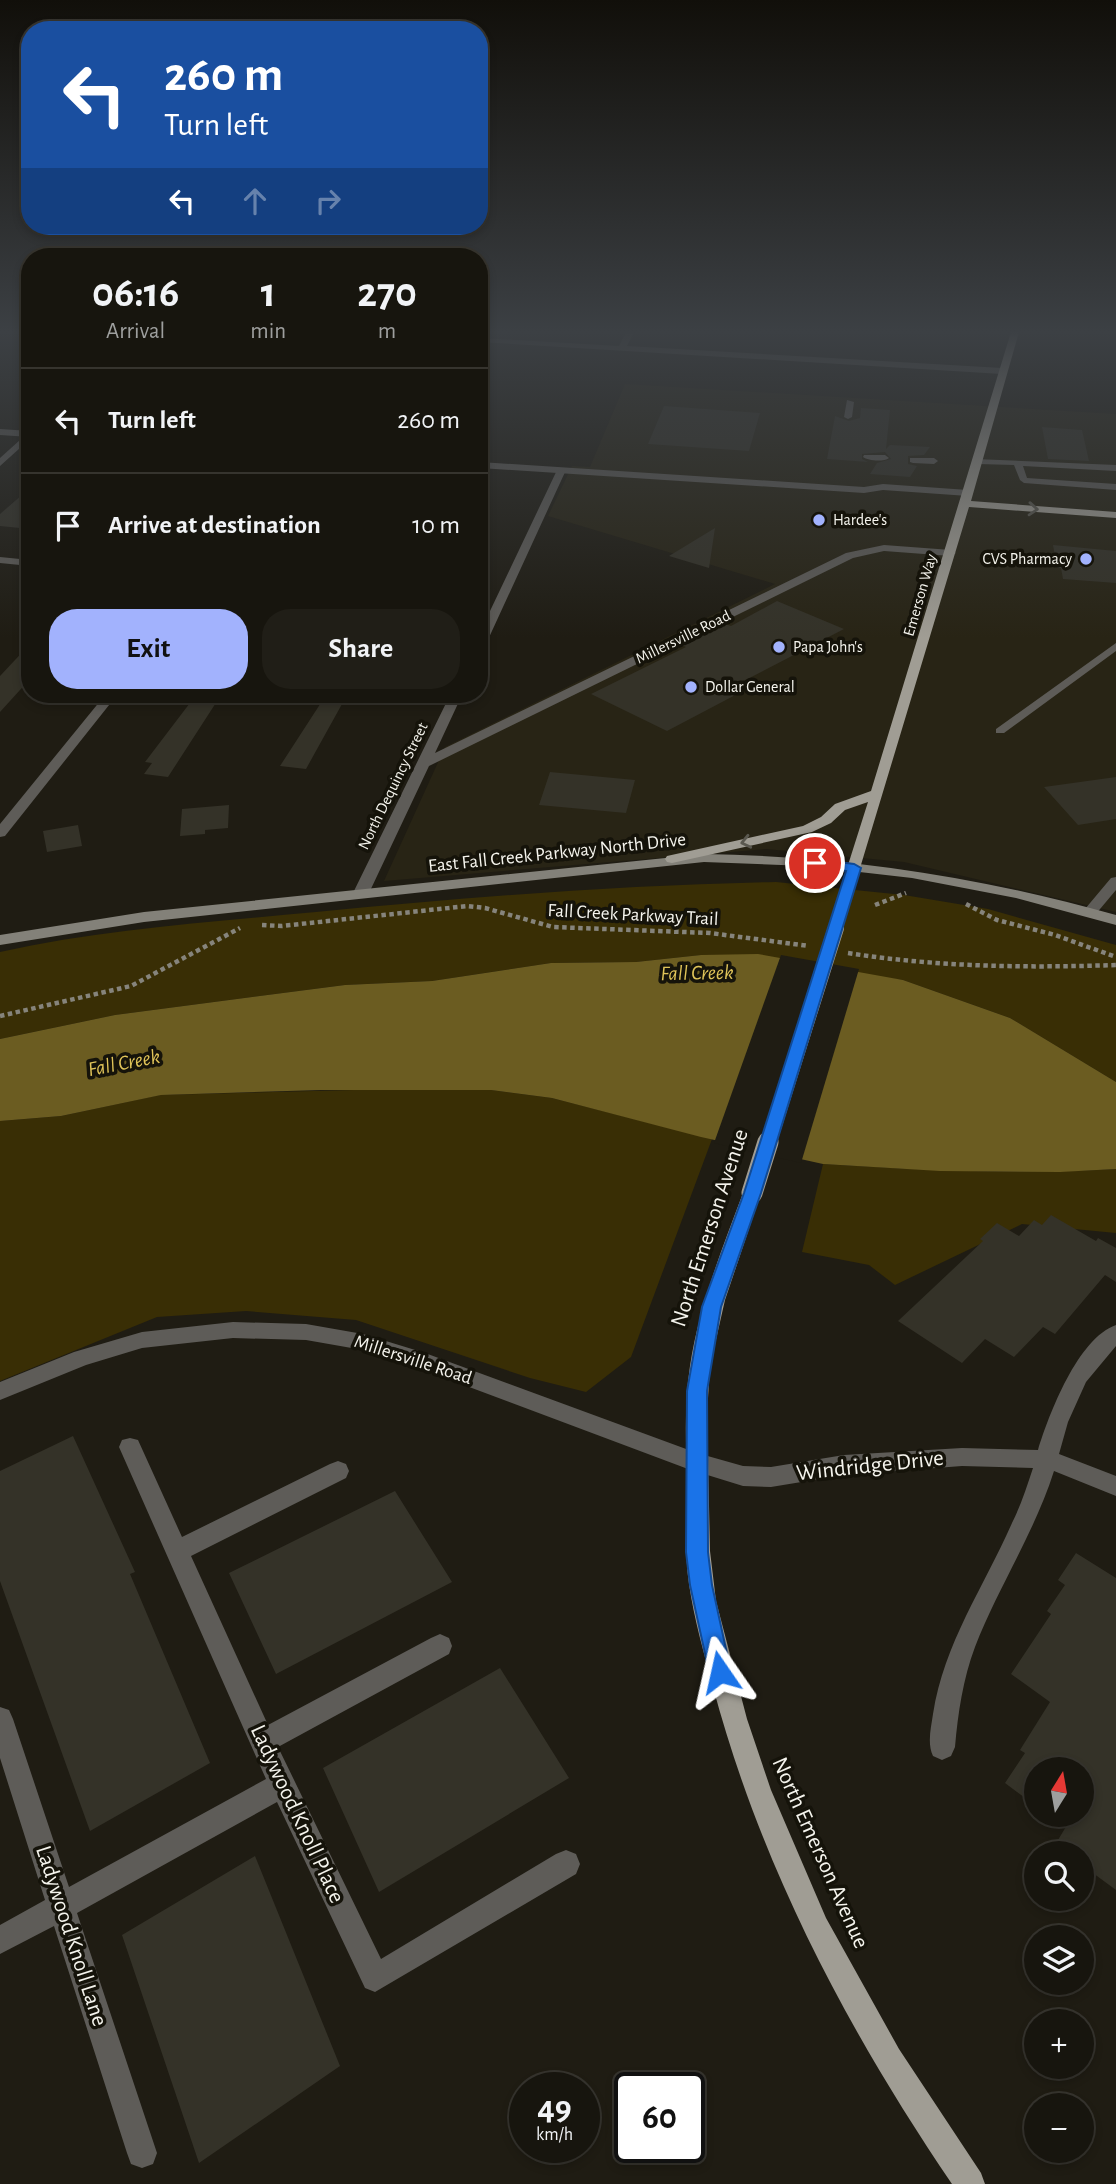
<!DOCTYPE html>
<html lang="en">
<head>
<meta charset="utf-8">
<style>
	:root { --surface:#17150e; --page:#201e17; --text:#f1f3f6; --muted:#9e9f9e; --line:#36342e; --accent:#a2b2fd }
	body { margin:0; font-family:"Alegreya Sans",sans-serif; background:var(--page); color:var(--text); height:100vh; display:flex; flex-direction:column; font-size:26px; white-space:nowrap }
	* { box-sizing:border-box; margin:0 }
	p { font-size:23px; color:var(--muted) }
	.icon { flex:none; width:38px; height:38px; fill:none; stroke:currentColor; stroke-width:2; stroke-linecap:round; stroke-linejoin:round }
	.map { position:relative; flex:1; overflow:hidden }
	.drawer { position:absolute; left:21px; top:248px; width:467px; height:455px; display:flex; flex-direction:column; background:var(--surface); border-radius:28px; box-shadow:0 4px 10px #0003,0 0 0 2px var(--line) }
	.drawer>* { flex:none }
	.banner { position:absolute; left:21px; top:21px; width:467px; height:214px; border-radius:28px; box-shadow:0 4px 10px #0003,0 0 0 2px var(--line); background:#1a4fa0; color:#fff; overflow:hidden }
	.needle { width:46px; rotate:11deg }
	.fabs { position:absolute; left:1024px; top:1757px; display:grid; gap:14px }
	.fabs a { display:grid; place-items:center; width:70px; height:70px; border-radius:50%; background:var(--surface); box-shadow:0 4px 10px #0003,0 0 0 2px var(--line); font-size:35px }
	.speed { position:absolute; left:509px; top:2072px; display:flex; gap:14px; font-size:35px; font-weight:700; text-align:center }
	.speed>* { display:grid; place-content:center; width:91px; height:91px; border-radius:50%; background:var(--surface); box-shadow:0 4px 10px #0003,0 0 0 2px var(--line); line-height:1 }
	.speed small { font-size:18px; font-weight:400 }
	.speed .limit { border:4px solid #111; border-radius:10px; background:#fff; color:#111 }
	.pin { position:absolute; display:grid; place-items:center; width:60px; height:60px; color:#fff; margin:-30px; border:4px solid #fff; border-radius:50%; box-shadow:0 2px 7px #0007 }
	.me { position:absolute; width:77px; margin:-38px; rotate:349deg; stroke-linejoin:round; filter:drop-shadow(0 0 5px #0008) }
	.turn { display:flex; align-items:center; gap:24px; height:147px; padding:0 28px; font-size:32px }
	.turn .icon { width:91px; height:91px; stroke-width:2.5 }
	.turn b { display:block; font-size:49px; line-height:60px }
	.lanes { display:flex; align-items:center; height:66px; padding:0 28px; background:#0003; justify-content:center; gap:35px; direction:ltr }
	.lanes .off { opacity:.35 }
	.eta { display:flex; justify-content:space-evenly; align-items:center; height:119px; text-align:center }
	.eta b { font-size:42px; font-weight:600; line-height:49px }
	.cta { display:flex; gap:14px; margin-top:auto; padding:14px 28px }
	.cta a { flex:1; height:80px; border-radius:28px; background:var(--accent); color:#111; font-size:28px; font-weight:600; line-height:80px; text-align:center }
	.cta a+a { background:var(--page); color:var(--text) }
	ul { padding:0; list-style:none }
	li { display:flex; align-items:center; gap:21px; height:105px; padding:0 28px; border-top:2px solid var(--line) }
	li div { flex:1 }
	li b { display:block; font-size:26px }
	li em { font-style:normal }
	.map>svg:first-child { display:block }
	.built { fill:#282415 }
	.green { fill:#392e05 }
	.water { fill:#6b5c21 }
	.pier { fill:#1f1c13 }
	.building { fill:#343228 }
	.lines { fill:none; stroke-linecap:round; stroke-linejoin:round }
	.path { stroke:#86847c; stroke-width:4.5; stroke-dasharray:4.5 3.5; stroke-linecap:butt }
	.service { fill:#5e5c58; fill-rule:evenodd }
	.minor { fill:#5e5c58; fill-rule:evenodd }
	.tertiary { fill:#5e5c58; fill-rule:evenodd }
	.secondary { fill:#838179; fill-rule:evenodd }
	.primary { fill:#a09d94; fill-rule:evenodd }
	.primary-bridge-far1 { stroke:#a09d94; stroke-width:16 }
	.primary-bridge { stroke:#a09d94; stroke-width:21 }
	.oneway { stroke:#5a584f }
	.route { fill:#1a73e8; stroke:#114b97; stroke-width:2 }
	.poi-dot { fill:#a2b2fd; stroke:#15130a; stroke-width:2.5 }
	.labels { text-anchor:middle; dominant-baseline:central; stroke-width:7; stroke-linejoin:round; paint-order:stroke }
	.far-poi-label { font-size:16px; fill:#f5f4ed; stroke:#15130a; text-anchor:start }
	.far-street-label { font-size:16px; fill:#f5f4ed; stroke:#15130a }
	.street-label { font-size:19px; fill:#f5f4ed; stroke:#15130a }
	.water-label { font-size:21px; font-style:italic; fill:#e0c459; stroke:#15130a }
	.near-street-label { font-size:23px; fill:#f5f4ed; stroke:#15130a }
</style>
</head>
<body>
<div class="map">
<svg width="1116" height="2184" viewBox="0 0 1116 2184">
	<rect width="100%" height="100%" fill="#1f1c13"/>
	<path class="built" d="M625,384L1116,414V912L904,862L766,849L384,881L445,747L775,584L548,516L572,466L590,467Z"/>
	<path class="green" d="M776,882L904,895L988,909L1116,945V1082L1010,1018L903,980L701,955L636,962L551,963L432,981L345,985L115,1015L0,1039V952C103,929 211,922 316,912C469,897 622,885 776,882Z
		M432,1088L491,1090L552,1098L712,1139L631,1357L586,1392L530,1378L356,1320L246,1311L157,1317L0,1381V1121L61,1116L160,1095Z
		M823,1164C921,1170 1018,1175 1116,1169V1233L1022,1224L895,1285L869,1265L802,1252Z"/>
	<path class="water" d="M758,954L903,980L1010,1018L1116,1082V1169L1060,1172L940,1171L823,1164L701,1137L552,1098L491,1090H321L161,1095L61,1116L0,1121V1039L115,1015L345,985L432,981L551,963L636,962L701,955Z"/>
	<path class="pier" d="M781,955L859,969L801,1163L714,1143Z"/>
	<path class="building" d="M664,406L760,413L749,451L648,444Z
		M861,408L890,410L886,449L890,445L930,447L924,455L908,456V464L917,466L910,477L870,474L877,463L891,459L885,452L862,454V459L868,462L827,459L835,416L849,421L860,418Z
		M1042,427L1082,430L1089,461L1048,459Z
		M30,488V529L0,526V514Z
		M715,528L709,568L669,556Z
		M1053,545L1116,551V583L1063,579L1061,568H1057Z
		M777,601L844,629L734,686L743,691L667,731L591,694L686,647L682,645L725,624L731,626Z
		M30,644V679L0,712V676Z
		M196,695H221L168,777L144,774L152,763L145,762Z
		M326,695H347L306,769L280,766Z
		M550,772L635,780L626,813L539,805Z
		M1116,777V819L1078,825L1044,787Z
		M229,805L228,828L205,830V834L180,836L182,809Z
		M78,825L82,846L47,852L43,831Z
		M1051,1215L1096,1241L1098,1238L1116,1248V1282L1105,1275L1055,1334L1043,1327L1014,1357L985,1339L962,1363L898,1321L983,1241L980,1239L997,1223L1019,1236L1034,1220L1042,1225Z
		M73,1436L135,1572L130,1574L210,1763L90,1831L0,1581V1471Z
		M395,1491L452,1582L276,1674L229,1573Z
		M1076,1553L1116,1578V1890L1082,1865V1853H1066L1055,1845L1073,1815H1082V1769H1036V1806L1005,1783L1025,1753L1020,1750L1050,1702L1011,1674L1051,1614L1047,1611L1065,1585L1058,1580Z
		M500,1668L569,1778L379,1892L323,1768Z
		M255,1856L340,2066L199,2163L122,1935Z"/>
	<g class="lines">
		<path class="path" d="M966,904L997,920L1055,935L1116,957
			M875,905L906,893
			M262,925L282,926L467,906L485,908L553,927L710,933L809,946
			M848,953C937,967 1026,968 1116,965
			M0,1016L131,986L240,928"/>
		<path class="service" d="M847,400L854,402L852,417L848,419L844,417Z
			M864,455H885L889,458C884,462 868,461 863,457Z
			M910,458H934L938,461L934,464L913,463L910,462Z
			M975,459L1116,465V471L1023,466L1027,478L1116,484V490L1024,483L1020,480L1014,465L978,464L975,463Z
			M1116,643V651L1004,733H996V729Z
			M1116,877V890L1095,915H1085L1083,912L1085,909L1111,878Z"/>
		<path class="minor" d="M626,332H634L627,346L1002,368L1006,371L1002,374L480,342V338L619,346Z
			M30,431V439L0,466V458Z
			M558,468L566,470L486,644L480,647V632Z
			M884,545L951,550L956,553L951,556L884,551L853,558L429,766L369,893L361,898L353,893L450,695H462L435,753L846,553Z
			M0,557L30,560V566L0,563Z
			M105,695H117L5,836L0,837V824Z
			M233,1322L306,1324L363,1334L425,1353L697,1453L743,1466L771,1467L844,1455L962,1448L1038,1450C1049,1414 1078,1338 1116,1325V1346L1086,1382L1068,1422L1059,1454L1116,1476V1496L1054,1471C1034,1534 998,1587 975,1647C963,1679 958,1713 955,1747L951,1756L942,1760L933,1756C927,1743 931,1728 933,1714C944,1643 984,1587 1012,1523C1021,1505 1027,1486 1033,1468L962,1466L844,1475L771,1487L743,1486L688,1469L413,1366L363,1350L306,1340L233,1338L142,1348L86,1365L0,1400V1382L74,1352L142,1332Z
			M130,1438L138,1440L182,1537L330,1464L338,1461L346,1464L349,1471L346,1478L191,1556L268,1725L431,1638L440,1634L449,1638L452,1646L449,1654L278,1747L381,1959L556,1854L566,1850L576,1854L580,1864L576,1874L375,1992L365,1988L277,1802L77,1913L157,2153L153,2164L142,2168L131,2164L127,2153L54,1926L0,1954V1925L45,1900L0,1758V1707L9,1710L13,1719L69,1887L266,1779L119,1447L122,1440Z"/>
		<path class="tertiary" d="M0,429L30,431V437L0,435Z
			M480,462L864,487L883,484L968,490L973,493L968,496L883,490L864,493L480,468Z"/>
		<path class="secondary" d="M704,854C845,856 981,877 1116,915V925L1016,898L912,878L807,866L704,862L144,922L0,945V935L144,912Z"/>
		<path class="primary" d="M1011,332H1019L971,501L1116,512V518L969,507L841,931L836,933L828,928L868,802L845,810L831,823L812,832L672,863L667,862L665,859L667,856L803,826L821,817L835,804L871,791Z
			M752,1186L759,1188L761,1193L725,1300L710,1366L707,1414L710,1551L716,1601L747,1719L771,1790L826,1918L899,2049L981,2173L985,2184H952C848,2031 761,1867 713,1687C704,1653 694,1619 689,1584C684,1550 687,1516 687,1483C686,1444 684,1404 690,1366C699,1306 722,1249 743,1193L745,1188Z"/>
		<path class="primary-bridge-far1" d="M768,1144L836,928"/>
		<path class="primary-bridge" d="M752,1193L768,1142"/>
	</g>
	<defs><path id="oneway-chevron" d="M-2-3.5L2.5 0L-2 3.5" fill="none" stroke-width="1.6" stroke-linecap="round" stroke-linejoin="round" transform="scale(1.75)"/></defs>
	<g class="oneway">
		<use href="#oneway-chevron" transform="translate(1033 509) rotate(4)"/>
		<use href="#oneway-chevron" transform="translate(746 842) rotate(167)"/>
	</g>
	<linearGradient id="sky" x2="0" y2="1"><stop stop-color="#110f0a"/><stop offset="0.52" stop-color="#3c4044"/><stop offset="1" stop-color="#3c4044" stop-opacity="0"/></linearGradient>
	<rect width="1116" height="638" fill="url(#sky)"/>
	<path class="route" d="M815,859L854,864L861,868L761,1193L721,1307L707,1391L708,1552L712,1585L731,1672L728,1680L720,1683L712,1680L709,1672L690,1585L686,1552L687,1391L702,1307L744,1193L846,871L810,866V860Z"/>
	<g class="poi-dot">
		<circle cx="819" cy="520" r="7"/>
		<circle cx="1086" cy="559" r="7"/>
		<circle cx="779" cy="647" r="7"/>
		<circle cx="691" cy="687" r="7"/>
	</g>
	<g class="labels">
		<g class="far-poi-label">
			<text x="833" y="520">Hardee's</text>
			<text x="1072" y="559" text-anchor="end">CVS Pharmacy</text>
			<text x="793" y="647">Papa John's</text>
			<text x="705" y="687">Dollar General</text>
		</g>
		<g class="far-street-label">
			<text transform="translate(920 595) rotate(-74)">Emerson Way</text>
			<text transform="translate(683 637) rotate(-26)">Millersville Road</text>
			<text transform="translate(393 786) rotate(-64)">North Dequincy Street</text>
		</g>
		<g class="street-label">
			<text transform="translate(557 853) rotate(-6)">East Fall Creek Parkway North Drive</text>
			<text transform="translate(633 915) rotate(3)">Fall Creek Parkway Trail</text>
			<text transform="translate(413 1360) rotate(18)">Millersville Road</text>
		</g>
		<g class="water-label">
			<text transform="translate(697 973) rotate(-1)">Fall Creek</text>
			<text transform="translate(124 1063) rotate(-11)">Fall Creek</text>
		</g>
		<g class="near-street-label">
			<text transform="translate(710 1228) rotate(-72)">North Emerson Avenue</text>
			<text transform="translate(870 1466) rotate(-6)">Windridge Drive</text>
			<text transform="translate(297 1814) rotate(65)">Ladywood Knoll Place</text>
			<text transform="translate(820 1853) rotate(66)">North Emerson Avenue</text>
			<text transform="translate(71 1936) rotate(72)">Ladywood Knoll Lane</text>
		</g>
	</g>
</svg>
<div class="fabs">
<a><svg class="needle" viewBox="-14 -14 28 28"><path d="M0-13l5 13h-10z" fill="#e53935"/><path d="M0 13l5-13h-10z" fill="#9e9f9e"/></svg></a>
<a><svg class="icon" aria-label="search" viewBox="0 0 24 24"><circle cx="10" cy="10" r="6"/><path d="M15 15l6 6"/></svg></a>
<a><svg class="icon" aria-label="layers" viewBox="0 0 24 24"><path d="M12 4l9 5-9 5-9-5zM3 14l9 5 9-5"/></svg></a>
<a>+</a>
<a>−</a>
</div>
<div class="speed"><div>49<small>km/h</small></div><div class="limit">60</div></div>
<div class="pin" style="left:815px;top:863px;background:#d93025"><svg class="icon" aria-label="arrive" viewBox="0 0 24 24"><path d="M6 21V4h12l-3 4 3 4H6"/></svg></div>
<svg class="me" style="left:720px;top:1672px" viewBox="-20 -20 40 40"><path d="M0-17L14 15 0 8-14 15z" fill="#1a73e8" stroke="#fff" stroke-width="4"/></svg>
<div class="banner">
<div class="turn"><svg class="icon" aria-label="left" viewBox="0 0 24 24"><path d="M17 20v-9H6M10 6l-5 5 5 5"/></svg><div><b>260 m</b>Turn left</div></div>
<div class="lanes"><svg class="icon" aria-label="left" viewBox="0 0 24 24"><path d="M17 20v-9H6M10 6l-5 5 5 5"/></svg><svg class="icon off" aria-label="ahead" viewBox="0 0 24 24"><path d="M12 20V5M6 11l6-6 6 6"/></svg><svg class="icon off" aria-label="right" viewBox="0 0 24 24"><path d="M7 20v-9h11M14 6l5 5-5 5"/></svg></div>
</div>
<section class="drawer">
<div class="eta">
<div><b>06:16</b><p>Arrival</p></div>
<div><b>1</b><p>min</p></div>
<div><b>270</b><p>m</p></div>
</div>
<ul>
<li><svg class="icon" aria-label="left" viewBox="0 0 24 24"><path d="M17 20v-9H6M10 6l-5 5 5 5"/></svg><div><b>Turn left</b></div><em>260 m</em></li>
<li><svg class="icon" aria-label="arrive" viewBox="0 0 24 24"><path d="M6 21V4h12l-3 4 3 4H6"/></svg><div><b>Arrive at destination</b></div><em>10 m</em></li>
</ul>
<div class="cta"><a>Exit</a><a>Share</a></div>
</section>
</div>
</body>
</html>
